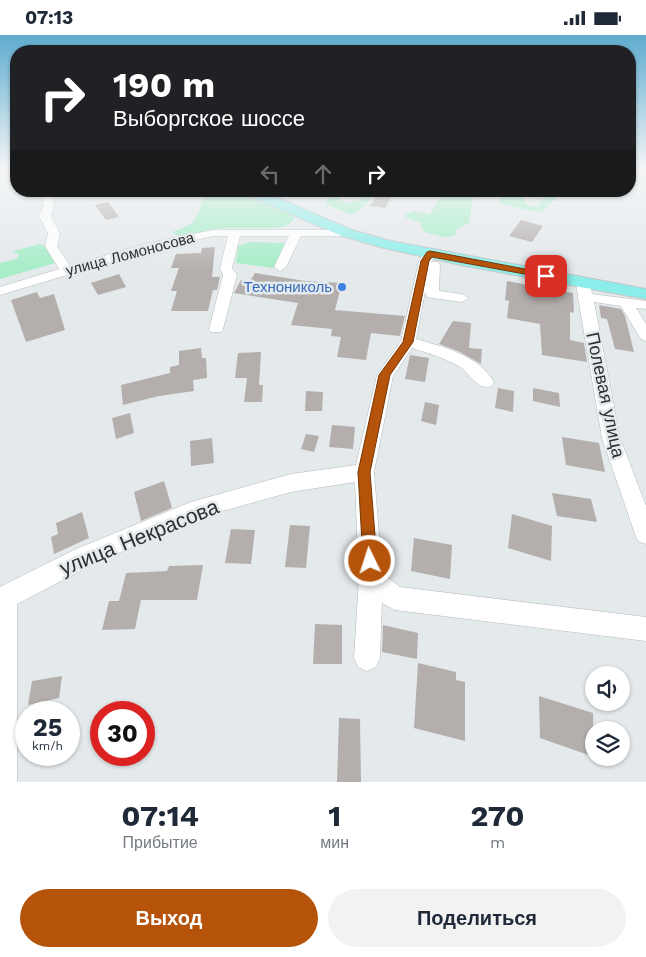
<!DOCTYPE html>
<html lang="ru">
<head>
<meta charset="utf-8">
<style>
	:root { --surface:#fff; --page:#f2f2f3; --text:#1f2937; --muted:#747a83; --accent:#b45309 }
	body { margin:0; font-family:"Work Sans",sans-serif; background:var(--page); color:var(--text); height:100vh; display:flex; flex-direction:column; font-size:19px; white-space:nowrap }
	* { box-sizing:border-box; margin:0 }
	p { font-size:16px; color:var(--muted) }
	.icon { flex:none; width:28px; height:28px; fill:none; stroke:currentColor; stroke-width:2; stroke-linecap:round; stroke-linejoin:round }
	.map { position:relative; height:747px; overflow:hidden }
	.sheet { display:flex; flex-direction:column; background:var(--surface); flex:1 }
	.sheet>* { flex:none }
	.hud { position:absolute; left:10px; top:10px; width:626px; height:152px; border-radius:20px; box-shadow:0 1px 4px #0004; background:#202124; color:#fff; overflow:hidden }
	.tools { position:absolute; left:585px; top:631px; display:grid; gap:10px }
	.tools a { display:grid; place-items:center; width:45px; height:45px; border-radius:50%; background:var(--surface); box-shadow:0 1px 4px #0004; font-size:25px }
	.speed { position:absolute; left:15px; top:666px; display:flex; gap:10px; font-size:25px; font-weight:700; text-align:center }
	.speed>* { display:grid; place-content:center; width:65px; height:65px; border-radius:50%; background:var(--surface); box-shadow:0 1px 4px #0004; line-height:1 }
	.speed small { font-size:12px; font-weight:400 }
	.speed .limit { border:8px solid #d22; background:#fff; color:#111 }
	.pin { position:absolute; display:grid; place-items:center; width:42px; height:42px; color:#fff; margin:-21px; border-radius:10px; box-shadow:0 2px 8px #0006 }
	.me { position:absolute; width:55px; margin:-28px; rotate:356deg; stroke-linejoin:round; filter:drop-shadow(0 0 4px #0008) }
	.turn { display:flex; align-items:center; gap:18px; height:105px; padding:0 20px; font-size:22px }
	.turn .icon { width:65px; height:65px; stroke-width:2.5 }
	.turn b { display:block; font-size:35px; line-height:42px }
	.lanes { display:flex; align-items:center; height:48px; padding:0 20px; background:#0003; justify-content:center; gap:25px; direction:ltr }
	.lanes .off { opacity:.35 }
	.eta { display:flex; justify-content:space-evenly; align-items:center; height:85px; text-align:center }
	.eta b { font-size:30px; font-weight:700; line-height:35px }
	.action { display:flex; gap:10px; margin-top:auto; padding:10px 20px }
	.action a { flex:1; height:58px; border-radius:30px; background:var(--accent); color:#fff; font-size:20px; font-weight:700; line-height:58px; text-align:center }
	.action a+a { background:var(--page); color:var(--text) }
	.status { display:flex; justify-content:space-between; align-items:center; height:35px; padding:0 25px; background:var(--surface); direction:ltr }
	.status svg { height:14px; fill:currentColor }
	.map>svg:first-child { display:block }
	.green { fill:#a5edc7 }
	.building { fill:#b4afad }
	.lines { fill:none; stroke-linecap:round; stroke-linejoin:round }
	.minor-casing { stroke:#b6babd; stroke-width:1 }
	.major-casing { stroke:#c4c5c5; stroke-width:2 }
	.minor { fill:#fff; fill-rule:evenodd }
	.major { fill:#8beeea; fill-rule:evenodd }
	.route { fill:#b45309; stroke:#753606 }
	.shop-dot { fill:#3f7fe0; stroke:#e4e9ec; stroke-width:2 }
	.labels { text-anchor:middle; dominant-baseline:central; stroke-width:5; stroke-linejoin:round; paint-order:stroke }
	.far-street-label { font-size:15px; fill:#2d2f30; stroke:#e4e9ec }
	.far-shop-label { font-size:15px; fill:#366cbe; stroke:#e4e9ec; text-anchor:end }
	.street-label { font-size:18px; fill:#2d2f30; stroke:#e4e9ec }
	.near-street-label { font-size:21px; fill:#2d2f30; stroke:#e4e9ec }
</style>
</head>
<body>
<div class="status"><b>07:13</b><svg viewBox="0 0 49 12"><path d="M0 12V9h3v3zM5 12V6h3v6zM10 12V3h3v9zM15 12V0h3v12zM26 1h20v11H26zM47 4h2v5h-2z"/></svg></div>
<div class="map">
<svg width="646" height="747" viewBox="0 0 646 747">
	<rect width="100%" height="100%" fill="#e4e9ec"/>
	<path class="green" d="M191,156H232L292,179L295,184L286,191L275,193H223L178,201L172,197C196,189 197,184 203,162Z
		M465,156H486L487,161L473,163L469,188L457,194L455,200L444,202L424,197L420,187L405,182L406,179L414,176L429,180L442,161L449,158Z
		M500,156L512,157L524,163L526,170L537,172L547,156L564,157L542,176L537,177L502,169L500,164L503,162Z
		M368,159H375L359,176L352,180L325,169L328,163L338,161L340,166C353,170 358,167 368,159Z
		M250,207L285,208L274,233L236,228L238,211Z
		M40,209C48,211 53,220 55,228L0,244V228L17,224L19,220L13,216Z"/>
	<path class="building" d="M379,156H395L385,173L370,171Z
		M108,167L119,182L106,185L95,170Z
		M521,185L543,191L532,207L509,201Z
		M215,212L212,242H220L217,255H213L208,276H171L177,256H171L179,233H171L176,219L201,218L202,213Z
		M255,238L305,246L342,248L335,275L405,281L400,301L371,298L366,325L337,322L341,302L331,301L332,294L291,290L298,268L234,258L241,245L250,246Z
		M119,239L126,252L98,260L91,248Z
		M507,246L573,258L574,278L570,277V305L584,308L587,327L542,320L540,289L507,283L509,266L505,265Z
		M37,257L40,263L54,259L65,295L26,307L11,265Z
		M599,270L621,274L625,281L634,317L615,314L607,284L601,283Z
		M453,286L471,288L469,313L482,314L481,329L460,317L439,309Z
		M201,313L202,323H206L207,343L193,345L194,356L159,361L123,370L121,350L170,338V332L179,330V316Z
		M261,317L259,350H263L262,367H244L247,343H235L238,318Z
		M410,320L429,323L425,347L405,344Z
		M498,353L514,356L513,377L495,373Z
		M533,353L559,358L560,372L533,366Z
		M306,356L323,357L322,376H305Z
		M425,367L439,370L436,390L421,386Z
		M130,378L134,398L116,404L112,383Z
		M332,390L355,392L353,414L329,412Z
		M306,399L319,401L314,417L301,414Z
		M562,402L599,408L605,437L566,430Z
		M212,403L214,428L191,431L190,406Z
		M164,446L172,473L141,486L134,457Z
		M552,458L591,464L597,487L557,481Z
		M82,477L89,503L54,519L51,502L58,499L56,488Z
		M512,479L552,491L551,526L508,513Z
		M290,490L310,491L306,533L285,532Z
		M231,494L255,495L251,529L225,528Z
		M414,503L452,510L450,544L411,536Z
		M203,530L197,565H141L135,594L102,595L109,566H119L126,538L167,536L169,531Z
		M315,589L342,590V629H313Z
		M383,590L418,598L417,624L382,617Z
		M418,628L456,637V645L465,647V706L414,693Z
		M62,641L59,663L28,670L32,646Z
		M539,661L593,678L594,722L540,703Z
		M339,683L360,684L361,747H337Z"/>
	<g class="lines">
		<defs>
			<path id="minor" d="M41,156H51L54,170L51,181L60,199L57,211L70,231L144,209L213,195H347L353,198L347,201H301L286,232L280,236L274,232L289,201H240L232,233L237,240L223,294L221,297H211L209,294L223,240L220,233L228,201H213L151,215L0,260V252L59,234L45,211L48,199L39,181L44,170Z
				M430,215L436,219L431,227H438L440,230L439,256L462,259L469,263L462,267L432,263L427,262L425,257L416,304C443,312 479,320 494,347L492,351C477,356 471,339 460,332C445,323 428,318 412,313L393,341L374,437L382,538L400,552L646,582V606L395,575L382,568L380,623L376,632L367,636L358,632L354,623L359,544L355,447L291,457L194,484L92,530L17,569V747H0V552L76,514L191,467L291,439L356,430L377,340L401,306L419,226L426,216Z
				M583,243L590,247L592,259L646,266V274L636,273L646,289V306L641,304L621,271L594,267L620,403L646,471V509L638,506L635,499L602,403L578,262L576,247Z"/>
			<path id="major" d="M244,156H262L352,195L391,206L646,254V264L466,231L384,213L342,201L245,159Z"/>
		</defs>
		<use href="#minor" class="minor-casing"/>
		<use href="#major" class="major-casing"/>
		<use href="#minor" class="minor"/>
		<use href="#major" class="major"/>
	</g>
	<linearGradient id="sky" x2="0" y2="1"><stop stop-color="#5eaccf"/><stop offset="0.56" stop-color="#f3f5f6"/><stop offset="1" stop-color="#f3f5f6" stop-opacity="0"/></linearGradient>
	<rect width="646" height="236" fill="url(#sky)"/>
	<path class="route" d="M430,216L546,238L550,241L546,243L432,222L429,226L413,307L390,340L370,437L377,526L375,531L370,533L365,531L363,526L358,437L379,340L403,307L421,226L427,217Z"/>
	<circle class="shop-dot" cx="342" cy="252" r="5"/>
	<g class="labels">
		<g class="far-street-label">
			<text transform="translate(130 219) rotate(-15)">улица Ломоносова</text>
		</g>
		<g class="far-shop-label">
			<text x="332" y="252">Технониколь</text>
		</g>
		<g class="street-label">
			<text transform="translate(606 360) rotate(78)">Полевая улица</text>
		</g>
		<g class="near-street-label">
			<text transform="translate(139 502) rotate(-22)">улица Некрасова</text>
		</g>
	</g>
</svg>
<div class="tools">
<a><svg class="icon" aria-label="sound" viewBox="0 0 24 24"><path d="M4 9h4l5-4v14l-5-4H4zM17 9q2 3 0 6"/></svg></a>
<a><svg class="icon" aria-label="layers" viewBox="0 0 24 24"><path d="M12 4l9 5-9 5-9-5zM3 14l9 5 9-5"/></svg></a>
</div>
<div class="speed"><div>25<small>km/h</small></div><div class="limit">30</div></div>
<div class="pin" style="left:546px;top:241px;background:#d93025"><svg class="icon" aria-label="arrive" viewBox="0 0 24 24"><path d="M6 21V4h12l-3 4 3 4H6"/></svg></div>
<svg class="me" style="left:370px;top:526px" viewBox="-20 -20 40 40"><circle r="17" fill="#b45309" stroke="#fff" stroke-width="3"/><path d="M0-11L8 9 0 5-8 9z" fill="#fff"/></svg>
<div class="hud">
<div class="turn"><svg class="icon" aria-label="right" viewBox="0 0 24 24"><path d="M7 20v-9h11M14 6l5 5-5 5"/></svg><div><b>190 m</b>Выборгское шоссе</div></div>
<div class="lanes"><svg class="icon off" aria-label="left" viewBox="0 0 24 24"><path d="M17 20v-9H6M10 6l-5 5 5 5"/></svg><svg class="icon off" aria-label="ahead" viewBox="0 0 24 24"><path d="M12 20V5M6 11l6-6 6 6"/></svg><svg class="icon" aria-label="right" viewBox="0 0 24 24"><path d="M7 20v-9h11M14 6l5 5-5 5"/></svg></div>
</div>
</div>
<section class="sheet">
<div class="eta">
<div><b>07:14</b><p>Прибытие</p></div>
<div><b>1</b><p>мин</p></div>
<div><b>270</b><p>m</p></div>
</div>
<div class="action"><a>Выход</a><a>Поделиться</a></div>
</section>
</body>
</html>
